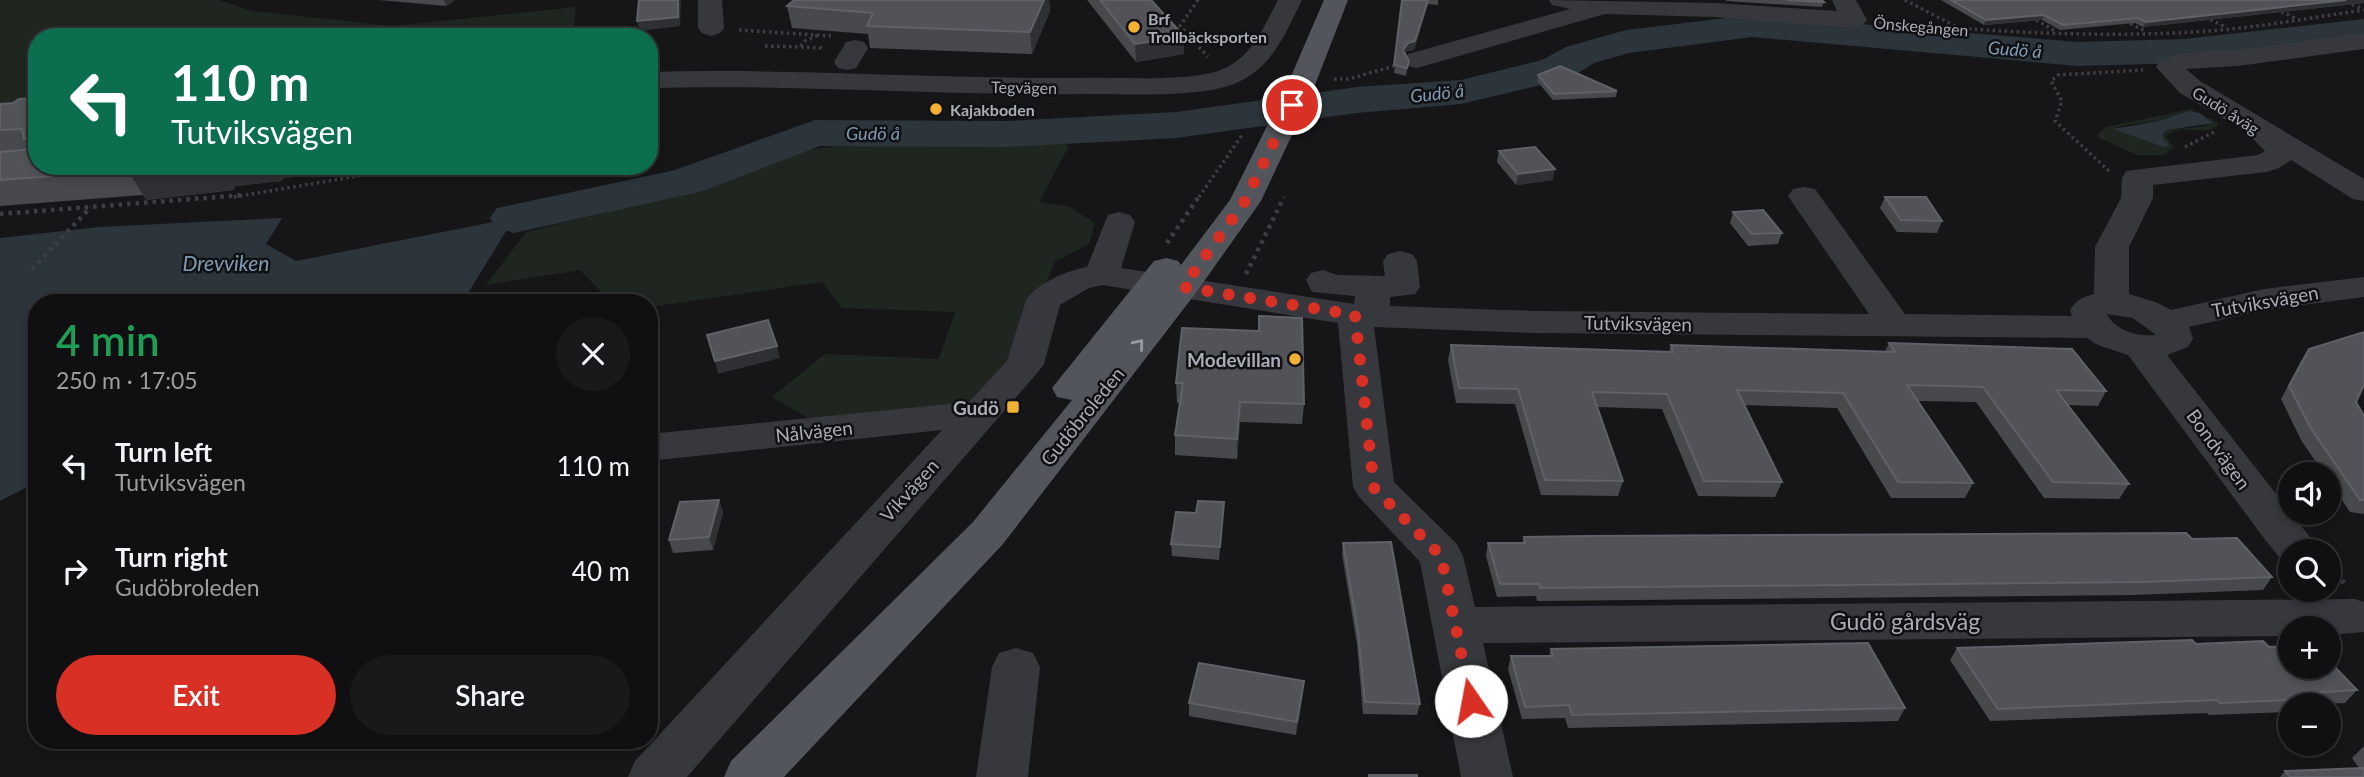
<!DOCTYPE html>
<html lang="en">
<head>
<meta charset="utf-8">
<style>
	:root { --surface:#101012; --page:#19191b; --text:#f1f3f6; --muted:#9c9d9f; --line:#303032; --accent:#d93025 }
	body { margin:0; font-family:Lato,sans-serif; background:var(--page); color:var(--text); height:100vh; display:flex; flex-direction:column; font-size:26px; white-space:nowrap }
	* { box-sizing:border-box; margin:0 }
	p { font-size:23px; color:var(--muted) }
	.icon { flex:none; width:38px; height:38px; fill:none; stroke:currentColor; stroke-width:2; stroke-linecap:round; stroke-linejoin:round }
	.map { position:relative; flex:1; overflow:hidden }
	.details { position:absolute; left:28px; top:294px; width:630px; height:455px; display:flex; flex-direction:column; background:var(--surface); border-radius:28px; box-shadow:0 4px 10px #0003,0 0 0 2px var(--line) }
	.details>* { flex:none }
	.top-card { position:absolute; left:28px; top:28px; width:630px; height:147px; border-radius:28px; box-shadow:0 4px 10px #0003,0 0 0 2px var(--line); background:#0b6e4f; color:#fff; overflow:hidden }
	.tools { position:absolute; left:2278px; top:462px; display:grid; gap:14px }
	.tools a { display:grid; place-items:center; width:63px; height:63px; border-radius:50%; background:var(--surface); box-shadow:0 4px 10px #0003,0 0 0 2px var(--line); font-size:35px }
	.pin { position:absolute; display:grid; place-items:center; width:60px; height:60px; color:#fff; margin:-30px; border:4px solid #fff; border-radius:50%; box-shadow:0 2px 7px #0007 }
	.me { position:absolute; width:77px; margin:-38px; rotate:348deg; stroke-linejoin:round; filter:drop-shadow(0 0 5px #0008) }
	.turn { display:flex; align-items:center; gap:24px; height:147px; padding:0 28px; font-size:32px }
	.turn .icon { width:91px; height:91px; stroke-width:2.5 }
	.turn b { display:block; font-size:49px; line-height:60px }
	.round { display:grid; place-items:center; flex:none; width:74px; height:74px; border-radius:37px; background:var(--page) }
	.overview { display:flex; align-items:center; justify-content:space-between; height:119px; padding:0 28px }
	h1 { font-size:42px; font-weight:600; line-height:52px; color:#1e9e55 }
	.primary-button { display:flex; gap:14px; margin-top:auto; padding:14px 28px }
	.primary-button a { flex:1; height:80px; border-radius:42px; background:var(--accent); color:#fff; font-size:28px; font-weight:600; line-height:80px; text-align:center }
	.primary-button a+a { background:var(--page); color:var(--text) }
	ul { padding:0; list-style:none }
	li { display:flex; align-items:center; gap:21px; height:105px; padding:0 28px }
	li div { flex:1 }
	li b { display:block; font-size:26px }
	li em { font-style:normal }
	.map>svg:first-child { display:block }
	.green { fill:#1e261f; fill-rule:evenodd }
	.water { fill:#2c353c }
	.lines { fill:none; stroke-linecap:round; stroke-linejoin:round }
	.river { fill:#2c353c; fill-rule:evenodd }
	.path-far2 { stroke:#3d3f44; stroke-width:3.5; stroke-dasharray:2.5 3.5; stroke-linecap:butt }
	.path-far1 { stroke:#3d3f44; stroke-width:4.5; stroke-dasharray:3.5 5; stroke-linecap:butt }
	.path { stroke:#3d3f44; stroke-width:5; stroke-dasharray:4.5 6; stroke-linecap:butt }
	.minor { fill:#37383d; fill-rule:evenodd }
	.major { fill:#53555c; fill-rule:evenodd }
	.wall { fill:#47494d }
	.shaded-wall { fill:#2f3033 }
	.building { fill:#525359; stroke:#5f6168; stroke-width:2 }
	.oneway { stroke:#979ba6 }
	.route { stroke:#d93025; stroke-width:12; stroke-dasharray:0 21.6 }
	.poi-dot { fill:#f2b134; stroke:#111113; stroke-width:2.5 }
	.labels { text-anchor:middle; dominant-baseline:central; stroke-width:5; stroke-linejoin:round; paint-order:stroke }
	.far-poi-label { font-size:16px; font-weight:bold; fill:#a8adb8; stroke:#111113; text-anchor:start }
	.far-street-label { font-size:16px; fill:#a8adb8; stroke:#111113 }
	.far-water-label { font-size:18px; font-style:italic; fill:#7f9bb3; stroke:#111113 }
	.street-label { font-size:19px; fill:#a8adb8; stroke:#111113 }
	.poi-label { font-size:19px; font-weight:bold; fill:#a8adb8; stroke:#111113; text-anchor:end }
	.water-label { font-size:21px; font-style:italic; fill:#7f9bb3; stroke:#111113 }
	.near-street-label { font-size:23px; fill:#a8adb8; stroke:#111113 }
</style>
</head>
<body>
<div class="map">
<svg width="2364" height="777" viewBox="0 0 2364 777">
	<rect width="100%" height="100%" fill="#161618"/>
	<path class="green" d="M0,0H219L252,11L393,26L576,7L573,37H37V108L0,109Z
		M2191,109L2217,122V126C2204,137 2179,122 2166,137L2174,147L2163,155H2137L2099,138L2098,134L2106,127ZM2188,111L2209,118L2206,126L2168,130L2163,133V139L2169,144L2165,148L2114,129L2125,125L2159,121Z
		M1050,136L1069,146L1039,202L1068,206L1095,223L1089,244L1055,262L1014,357L969,404L811,420L772,397L825,354L939,359L955,312L842,308L822,282L649,307V303H612L580,270L486,285L526,232L709,187L780,154L843,145Z"/>
	<path class="water" d="M2188,111L2199,113L2213,123L2168,130L2163,133V139L2169,144L2166,148L2113,129L2159,121Z
		M282,218L266,244L296,261L514,218L462,303H37V482L0,501V238L99,227Z"/>
	<g class="lines">
		<path class="river" d="M1752,15L2078,42L2184,39L2364,19V41L2184,63L2078,66L1752,37L1629,53L1594,63L1570,78L1461,104L1357,113L1176,138L1009,147L820,146L703,191L514,233L497,228L490,218L497,208L675,170L815,120L1009,121L1176,112L1357,87L1461,80L1542,60L1566,47L1626,30Z"/>
		<path class="path-far2" d="M1198,0L1180,26L1208,57
			M1905,0L1957,27
			M2341,0L2363,9
			M2276,9L2297,19
			M2031,17L2057,32
			M2205,17L2226,27
			M2125,21L2145,31
			M1879,22C1984,31 2089,38 2194,32C2251,29 2308,18 2364,10
			M739,30L831,36
			M765,46L800,47L805,41L821,34
			M801,47L821,48V51
			M1334,79H1349L1394,66
			M2185,147L2214,132
			M2109,171L2055,121L2062,101L2051,81L2058,75L2143,70
			M234,197L417,166
			M1199,197L1242,135"/>
		<path class="path-far1" d="M0,214L244,195
			M1167,243L1200,195
			M32,269L91,207
			M1246,274L1284,197"/>
		<path class="path" d="M2329,564L2344,583"/>
		<path class="minor" d="M698,0H722L724,28L720,33L711,36L702,33L698,28Z
			M1278,0H1302C1285,34 1272,69 1234,84C1197,98 1126,94 1086,94C940,96 795,84 649,88V72C793,68 936,79 1080,78C1118,77 1184,82 1218,71C1251,60 1263,28 1278,0Z
			M1549,0L1715,3L1837,11L1832,0H1856L1867,20L1863,25L1854,28L1715,17L1605,14L1417,68L1408,66L1404,60L1408,54L1570,9L1552,5Z
			M2364,33V49L2238,66L2186,69L2200,81L2364,179V201L2353,199L2291,160L2277,169L2266,172L2153,185V198L2129,247V294L2158,303L2171,310L2264,289L2364,277V297L2264,310L2189,327L2193,339L2188,347L2167,355L2321,551H2291V565L2283,562L2263,537L2128,355L2098,345L2087,338L1536,333L1374,327L1394,482L1457,544L1463,556L1475,607L2355,599L2364,602V632L2329,635V628H2291V636L1483,643L1513,777H1461L1420,562L1359,497L1353,487L1338,323L1102,285L1089,288L1060,305L1044,364L1038,372L687,777H628L635,761L942,430L649,461V434L969,402L1007,361L1026,300C1039,282 1066,271 1087,267L1108,215L1119,212L1130,215L1135,222L1121,268L1354,304L1355,296L1312,292L1306,280L1311,273L1323,270L1337,275L1385,276L1383,261L1388,254L1400,251L1412,254L1417,261L1420,287L1415,294L1390,297V306L1536,311L1869,314L1788,196L1793,189L1804,187L1815,189L1905,314L2072,316L2070,310C2077,300 2082,297 2094,294L2095,247L2121,198L2122,178L2126,171L2258,155L2265,151L2245,131L2180,93L2156,67L2160,61L2181,53L2238,50ZM2107,314L2133,318L2156,335C2139,337 2115,331 2107,314Z
			M855,40L864,42L868,48L856,68L847,70L838,68L834,62L846,42Z
			M1016,648L1033,653L1040,667L1028,777H976L992,667L999,653Z"/>
		<path class="major" d="M1324,0H1348L1313,90L1261,201L1195,294L1003,544L784,777H724L731,761L973,522L1072,400L1057,397L1052,388L1154,261L1166,258L1178,261L1181,265L1230,200L1285,90Z"/>
	</g>
	<path class="wall" d="M379,0H455L446,6Z
		M794,0H1049L1050,11L1032,54L870,48L868,34L792,28L787,6Z
		M1087,0H1151L1184,54L1136,62Z
		M1402,0H1438V5L1428,4L1414,50L1407,51L1405,54L1409,61L1406,76L1394,73Z
		M1726,0H1822L1824,2L1822,7L1726,1Z
		M1941,0H2364V3L2143,27L2135,23L2060,30L2042,20L1984,25Z
		M1538,75L1617,91L1616,97L1553,100L1537,81Z
		M37,98V166H377L284,178L281,181L236,186L233,190L146,200L143,195L0,206V104L13,103Z
		M1499,151L1553,180L1516,185L1497,162Z
		M1885,197L1942,221L1937,233L1897,232L1880,208Z
		M1733,212L1782,233L1778,244L1748,246L1730,223Z
		M1182,328L1304,404L1302,424L1240,422L1237,459L1175,455V435L1180,403H1177L1176,383Z
		M1889,343L2106,391L2098,406L2068,405L2129,484L2119,499L2044,498L1976,402L1917,401L1973,483L1965,498H1891L1837,408L1744,405L1782,482L1775,497L1698,496L1662,409L1597,407L1623,481L1618,496L1541,495L1515,404L1456,403L1448,360L1451,345L1669,352L1671,345L1885,352Z
		M2309,349L2356,402L2364,416V514L2350,512L2329,481V474H2324L2301,440L2281,399L2301,361Z
		M719,500L723,513L713,550L673,553L669,540Z
		M1224,502L1219,560L1172,556L1171,544L1196,513Z
		M1524,537L2192,539L2272,577L2263,590L2133,595L1537,601L1536,596L1497,597L1486,556L1488,543H1522Z
		M1343,543L1420,704L1417,715L1363,714L1357,644L1342,554Z
		M2196,644L2269,647L2357,690L2345,703L2291,705V712L2209,715L2207,713L1990,721L1950,660L1957,648Z
		M1551,649L1905,708L1898,721L1568,728L1565,718L1522,719L1508,669L1511,656H1549Z
		M1304,681L1296,735L1189,716V703Z
		M2363,747H2364V777H2280L2285,771L2359,768L2352,758Z"/>
	<path class="shaded-wall" d="M444,0H455L446,6Z
		M678,0H681L680,26L640,31L637,21Z
		M1044,0H1049L1050,11L1032,54L1030,32Z
		M1428,0V4L1414,50L1407,51L1402,59L1403,50Z
		M2346,0H2364V3L2143,27L2146,22Z
		M2044,15L2042,20L1984,25L1986,20Z
		M1184,36V54L1136,62L1135,44Z
		M213,166H377L284,178L281,181L236,186L233,190L146,200L131,175Z
		M1555,169L1553,180L1516,185L1518,174Z
		M777,346L780,358L718,374L715,361Z
		M652,353L655,362L660,386L649,389Z
		M1240,402V422L1237,459V439Z
		M719,500L723,513L713,550L709,537Z
		M1304,681L1303,694L1296,735L1297,722Z"/>
	<path class="building" d="M639,0H678V17L637,21Z
		M794,0H1044L1030,32L867,26L873,13L787,6Z
		M1100,0H1151L1184,36L1135,44Z
		M1402,0H1428L1415,41L1408,43L1403,50L1409,61L1407,68L1394,65Z
		M1787,0H1822L1824,2Z
		M1951,0H2346L2146,22L2138,18L2063,25L2044,15L1986,20Z
		M1560,66L1617,91L1554,94L1538,75Z
		M37,98V140L36,139H24L22,129L0,130V104L13,103L19,99Z
		M37,144V166H213L131,175L135,170L0,180V152L33,149Z
		M1535,147L1555,169L1518,174L1499,151Z
		M1885,197H1926L1942,221L1901,220Z
		M1763,210L1782,233L1752,234L1733,212Z
		M508,295L509,303H485V300Z
		M1259,316L1302,318L1304,404L1240,402L1237,439L1175,435L1183,383H1176L1182,328L1259,331Z
		M768,320L777,346L715,361L707,335Z
		M2364,332V385L2356,402L2364,416V500H2360L2310,427L2289,386L2309,349Z
		M1889,343L2072,349L2106,391L2056,390L2129,484L2053,482L1983,387L1907,385L1973,483L1898,482L1843,393L1737,390L1782,482L1704,481L1667,394L1592,392L1623,481L1545,480L1518,389L1459,388L1451,345L1673,352L1671,345L1895,352Z
		M649,353H652L657,377L649,379Z
		M719,500L709,537L669,540L680,502Z
		M1198,501L1224,502L1220,547L1171,544L1176,512L1196,513Z
		M2186,533L2192,539L2237,538L2272,577L2142,582L1540,588L1539,584H1500L1488,543H1525L1524,537L1588,536Z
		M1391,542L1420,704L1365,702L1358,632L1343,543Z
		M2192,640L2196,644L2263,641L2269,647L2291,646V667H2329V661L2357,690L2309,693L2314,699L2220,703L2217,700L1998,709L1957,648Z
		M1868,643L1905,708L1572,715L1569,705L1525,707L1511,656H1553L1551,649Z
		M1199,663L1304,681L1297,722L1189,703Z
		M2364,768V777H2290L2285,771Z
		M1369,775H1417V777H1369Z"/>
	<defs><path id="oneway-chevron" d="M-2-3.5L2.5 0L-2 3.5" fill="none" stroke-width="1.6" stroke-linecap="round" stroke-linejoin="round" transform="scale(1.75)"/></defs>
	<use class="oneway" href="#oneway-chevron" transform="translate(1139 344) rotate(-51)"/>
	<g class="lines">
		<path class="route" d="M1292,105L1245,201L1183,287L1355,315L1374,488L1441,556L1471,701"/>
	</g>
	<g class="poi-dot">
		<circle cx="1134" cy="27" r="7"/>
		<circle cx="936" cy="109" r="7"/>
		<circle cx="1295" cy="359" r="7"/>
		<rect x="1006" y="400" width="14" height="14" rx="3.5"/>
	</g>
	<g class="labels">
		<g class="far-poi-label">
			<text x="1148" y="18">Brf<tspan x="1148" dy="18">Trollbäcksporten</tspan></text>
			<text x="950" y="109">Kajakboden</text>
		</g>
		<g class="far-street-label">
			<text transform="translate(1921 26) rotate(5)">Önskegången</text>
			<text transform="translate(1024 87) rotate(1)">Tegvägen</text>
			<text transform="translate(2226 110) rotate(32)">Gudö åväg</text>
		</g>
		<g class="far-water-label">
			<text transform="translate(2015 49) rotate(5)">Gudö å</text>
			<text transform="translate(1437 93) rotate(-6)">Gudö å</text>
			<text x="873" y="133">Gudö å</text>
		</g>
		<g class="street-label">
			<text transform="translate(2265 301) rotate(-10)">Tutviksvägen</text>
			<text transform="translate(1638 323) rotate(1)">Tutviksvägen</text>
			<text transform="translate(1082 416) rotate(-51)">Gudöbroleden</text>
			<text transform="translate(814 431) rotate(-6)">Nålvägen</text>
			<text transform="translate(2219 449) rotate(54)">Bondvägen</text>
			<text transform="translate(909 490) rotate(-48)">Vikvägen</text>
		</g>
		<g class="poi-label">
			<text x="1281" y="359">Modevillan</text>
			<text x="999" y="407">Gudö</text>
		</g>
		<g class="water-label">
			<text x="226" y="262">Drevviken</text>
		</g>
		<g class="near-street-label">
			<text x="1905" y="621">Gudö gårdsväg</text>
		</g>
	</g>
</svg>
<div class="tools">
<a><svg class="icon" aria-label="sound" viewBox="0 0 24 24"><path d="M4 9h4l5-4v14l-5-4H4zM17 9q2 3 0 6"/></svg></a>
<a><svg class="icon" aria-label="search" viewBox="0 0 24 24"><circle cx="10" cy="10" r="6"/><path d="M15 15l6 6"/></svg></a>
<a>+</a>
<a>−</a>
</div>
<div class="pin" style="left:1292px;top:105px;background:#d93025"><svg class="icon" aria-label="arrive" viewBox="0 0 24 24"><path d="M6 21V4h12l-3 4 3 4H6"/></svg></div>
<svg class="me" style="left:1471px;top:701px" viewBox="-20 -20 40 40"><circle r="19" fill="#fff"/><path d="M0-13L10 11 0 6-10 11z" fill="#d93025"/></svg>
<div class="top-card">
<div class="turn"><svg class="icon" aria-label="left" viewBox="0 0 24 24"><path d="M17 20v-9H6M10 6l-5 5 5 5"/></svg><div><b>110 m</b>Tutviksvägen</div></div>
</div>
<section class="details">
<div class="overview"><div><h1>4 min</h1><p>250 m · 17:05</p></div><a class="round"><svg class="icon" aria-label="close" viewBox="0 0 24 24"><path d="M6 6l12 12M18 6L6 18"/></svg></a></div>
<ul>
<li><svg class="icon" aria-label="left" viewBox="0 0 24 24"><path d="M17 20v-9H6M10 6l-5 5 5 5"/></svg><div><b>Turn left</b><p>Tutviksvägen</p></div><em>110 m</em></li>
<li><svg class="icon" aria-label="right" viewBox="0 0 24 24"><path d="M7 20v-9h11M14 6l5 5-5 5"/></svg><div><b>Turn right</b><p>Gudöbroleden</p></div><em>40 m</em></li>
</ul>
<div class="primary-button"><a>Exit</a><a>Share</a></div>
</section>
</div>
</body>
</html>
